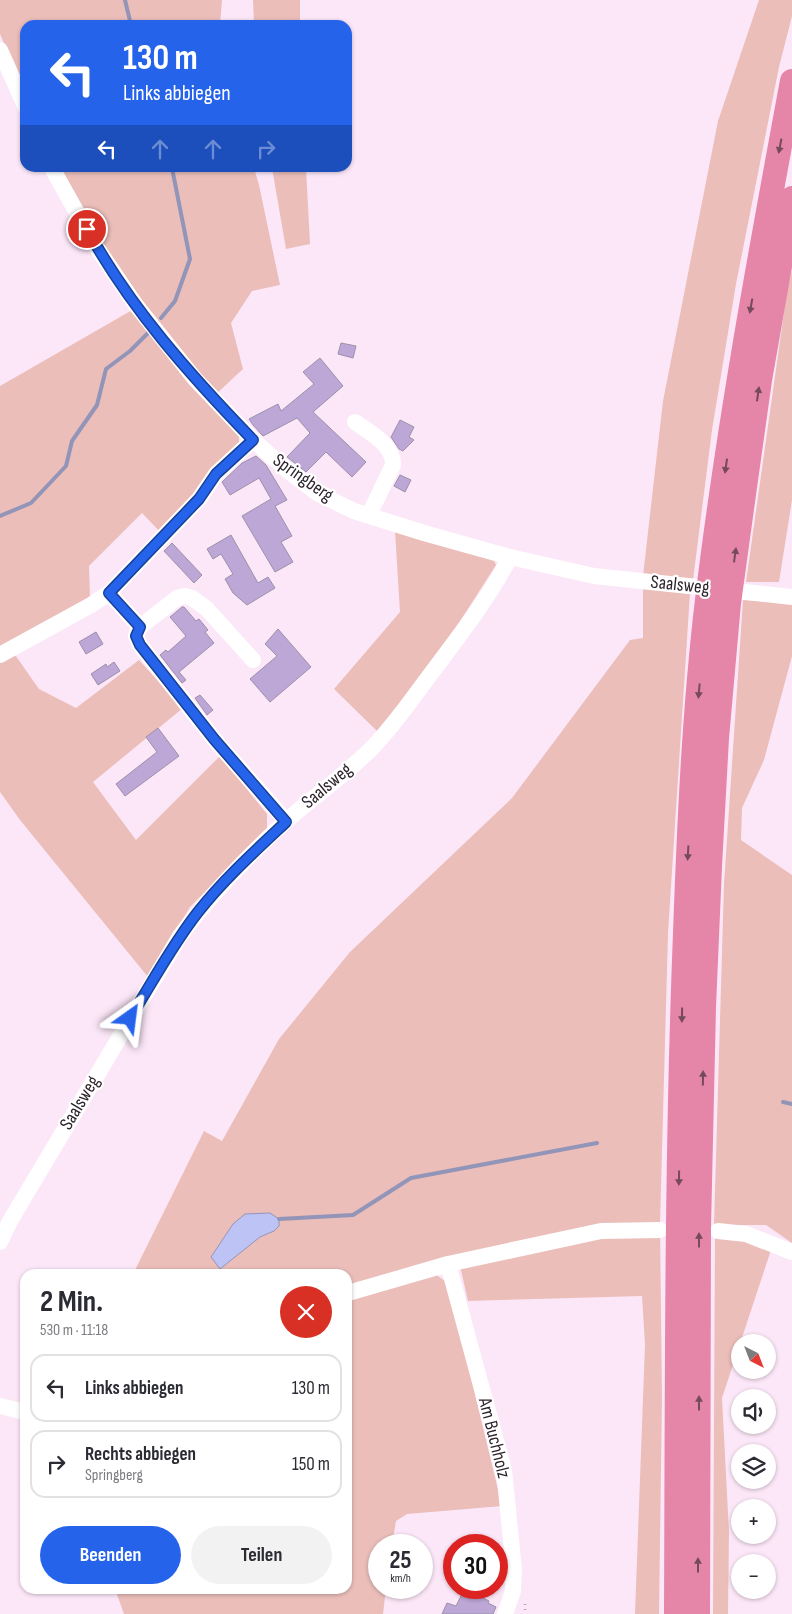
<!DOCTYPE html>
<html lang="de">
<head>
<meta charset="utf-8">
<style>
	:root { --surface:#fff; --page:#f2f2f3; --text:#2b2b33; --muted:#7c7c81; --line:#e1e1e2; --accent:#2563eb }
	body { margin:0; font-family:"Sofia Sans Condensed",sans-serif; background:var(--page); color:var(--text); height:100vh; display:flex; flex-direction:column; font-size:19px; white-space:nowrap }
	* { box-sizing:border-box; margin:0 }
	p { font-size:16px; color:var(--muted) }
	.icon { flex:none; width:28px; height:28px; fill:none; stroke:currentColor; stroke-width:2; stroke-linecap:round; stroke-linejoin:round }
	.map { position:relative; flex:1; overflow:hidden }
	.drawer { position:absolute; left:20px; top:1269px; width:332px; height:325px; display:flex; flex-direction:column; background:var(--surface); border-radius:15px; box-shadow:0 1px 4px #0004 }
	.drawer>* { flex:none }
	.guide { position:absolute; left:20px; top:20px; width:332px; height:152px; border-radius:15px; box-shadow:0 1px 4px #0004; background:#2563eb; color:#fff; overflow:hidden }
	.needle { width:32px; rotate:138deg }
	.tools { position:absolute; left:731px; top:1334px; display:grid; gap:10px }
	.tools a { display:grid; place-items:center; width:45px; height:45px; border-radius:50%; background:var(--surface); box-shadow:0 1px 4px #0004; font-size:25px }
	.speed { position:absolute; left:368px; top:1534px; display:flex; gap:10px; font-size:25px; font-weight:700; text-align:center }
	.speed>* { display:grid; place-content:center; width:65px; height:65px; border-radius:50%; background:var(--surface); box-shadow:0 1px 4px #0004; line-height:1 }
	.speed small { font-size:12px; font-weight:400 }
	.speed .limit { border:8px solid #d22; background:#fff; color:#111 }
	.pin { position:absolute; display:grid; place-items:center; width:42px; height:42px; color:#fff; margin:-21px; border:2px solid #fff; border-radius:50%; box-shadow:0 1px 5px #0007 }
	.me { position:absolute; width:55px; margin:-28px; rotate:31deg; stroke-linejoin:round; filter:drop-shadow(0 0 4px #0008) }
	.turn { display:flex; align-items:center; gap:18px; height:105px; padding:0 20px; font-size:22px }
	.turn .icon { width:65px; height:65px; stroke-width:2.5 }
	.turn b { display:block; font-size:35px; line-height:42px }
	.lanes { display:flex; align-items:center; height:48px; padding:0 20px; background:#0003; justify-content:center; gap:25px; direction:ltr }
	.lanes .off { opacity:.35 }
	.round { display:grid; place-items:center; flex:none; width:52px; height:52px; border-radius:26px; background:var(--page) }
	.head { display:flex; align-items:center; justify-content:space-between; height:85px; padding:0 20px }
	h1 { font-size:30px; font-weight:700; line-height:38px }
	.button { display:flex; gap:10px; margin-top:auto; padding:10px 20px }
	.button a { flex:1; height:58px; border-radius:30px; background:var(--accent); color:#fff; font-size:20px; font-weight:700; line-height:58px; text-align:center }
	.button a+a { background:var(--page); color:var(--text) }
	ul { padding:0; list-style:none }
	li { display:flex; align-items:center; gap:15px; height:68px; margin:0 10px 8px; padding:0 10px; border:2px solid var(--line); border-radius:15px }
	li div { flex:1 }
	li b { display:block; font-size:19px }
	li em { font-style:normal }
	.map>svg:first-child { display:block }
	.green { fill:#ebbeba }
	.water { fill:#bdc4f5; stroke:#9294b8 }
	.lines { fill:none; stroke-linecap:round; stroke-linejoin:round }
	.stream { stroke:#9294b8; stroke-width:4 }
	.building { fill:#bca7d6; stroke:#9c90aa }
	.path { stroke:#b6a5b3; stroke-width:2.5; stroke-dasharray:1 4; stroke-linecap:butt }
	.minor { stroke:#fff; stroke-width:16 }
	.highway { stroke:#e585a7; stroke-width:24 }
	.oneway { fill:#764a5d }
	.route-casing { stroke:#184099; stroke-width:12 }
	.route { stroke:#2563eb; stroke-width:9 }
	.labels { text-anchor:middle; dominant-baseline:central; stroke-width:4.5; stroke-linejoin:round; paint-order:stroke }
	.street-label { font-size:19px; fill:#2c232b; stroke:#fff }
</style>
</head>
<body>
<div class="map">
<svg width="792" height="1614" viewBox="0 0 792 1614">
	<rect width="100%" height="100%" fill="#fce7f8"/>
	<path class="green" d="M0,0H222L220,25H25V91L0,34Z
		M253,0H300V25H254Z
		M759,0H792V16L779,67L736,284L712,430L693,580L643,576L663,401L718,121Z
		M59,168H254L259,185L280,285L252,291L231,323L243,369L214,396L160,325L102,244Z
		M272,168H306L310,244L286,249Z
		M792,270V500L779,582H746L787,291Z
		M134,309L239,434V444L162,534L142,513L89,566L90,598L0,648V386Z
		M395,531L493,558L496,565L448,640L378,732L334,689L400,612Z
		M643,589L690,593L668,933L660,1224L662,1398L659,1614H635L645,1344L642,1296L468,1301L458,1257L348,1288V1274H133L204,1131L222,1141L279,1039L350,952L512,798L630,640L643,638Z
		M743,600L792,603V656L764,760L742,808L741,840L792,875V1243L766,1225H714L724,884Z
		M13,652L39,689L76,708L139,660L183,708L93,782L136,840L220,756L267,814V829L190,907L148,977L20,820L0,792V660Z
		M715,1238L746,1240L772,1247L722,1398L729,1532L728,1614H713Z
		M435,1274L448,1283L502,1506L407,1514L396,1521L392,1545H379V1588H386L383,1614H124L115,1589H348V1299Z"/>
	<path class="water" d="M270,1213L279,1219V1226L274,1231L260,1237L220,1269L211,1257L233,1224L245,1214Z"/>
	<g class="lines">
		<path class="stream" d="M125,0L131,25
			M161,318L175,301L190,259L172,168
			M0,516L31,503L66,466L72,441L97,405L106,369L130,351L150,331
			M783,1102L792,1104
			M279,1219L353,1215L411,1178L597,1143"/>
	</g>
	<path class="building" d="M341,343L356,346L353,358L338,354Z
		M320,358L343,386L313,412L366,462L352,477L326,452L306,472L287,457L310,433L297,418L263,436L253,425L249,419L278,404L281,411L314,384L303,372Z
		M400,420L414,427L409,437L414,440L403,451L399,449L391,437Z
		M256,456L266,465L287,500L275,506L292,536L281,542L293,562L275,572L242,516L271,499L259,478L230,495L222,482L242,463Z
		M400,475L411,480L405,492L394,486Z
		M231,535L258,583L268,577L275,588L247,605L233,593L225,579L233,574L221,554L213,559L207,549Z
		M172,543L202,575L194,583L164,551Z
		M182,607H184L196,621L199,619L208,630L205,632L214,643L179,672L186,680L182,683L160,655L166,650L168,652L186,636L170,617Z
		M278,629L311,667L270,702L250,679L277,656L265,644Z
		M96,632L103,644L86,654L79,642Z
		M114,662L120,671L98,685L91,674L106,664L107,667Z
		M200,695L213,710L207,715L195,698Z
		M158,728L179,756L125,796L116,784L157,752L146,737Z
		M465,1588H478L475,1594L489,1601L488,1603L496,1607L493,1614H442L447,1603L456,1606Z"/>
	<g class="lines">
		<path class="path" d="M525,1604V1614"/>
		<path class="minor" d="M0,50L25,106
			M52,168L95,245L135,304L195,379L253,440L288,471L317,493L354,511L424,533L510,557L594,576L792,597
			M355,422C369,432 394,445 393,465L369,515
			M109,593L140,627L136,636L140,645L214,739L286,821
			M140,627L177,598L185,596L192,598L207,609L253,660
			M0,655L91,605L109,593L199,499L216,474L253,440
			M718,1231L746,1234L792,1252
			M0,1242L10,1221L180,936C211,894 247,857 285,822C313,797 344,776 370,750C391,729 409,703 427,679C456,640 488,600 510,557
			M448,1264L504,1470L514,1570L513,1591L505,1614
			M348,1293L448,1264L601,1231L660,1230
			M0,1406L25,1412"/>
		<path class="highway" d="M676,1614C677,1387 676,1160 685,933C689,822 694,710 707,600C728,426 760,253 792,81
			M698,1614L699,1228L704,1007L710,866L717,738L729,603L744,494L760,380L792,198"/>
	</g>
	<defs><path id="oneway-solid" d="M-6-.8H1V-3.2L6.5 0L1 3.2V.8H-6Z" transform="scale(1.25)"/></defs>
	<g class="oneway">
		<use href="#oneway-solid" transform="translate(780 146) rotate(101)"/>
		<use href="#oneway-solid" transform="translate(751 306) rotate(100)"/>
		<use href="#oneway-solid" transform="translate(758 394) rotate(-82)"/>
		<use href="#oneway-solid" transform="translate(726 466) rotate(98)"/>
		<use href="#oneway-solid" transform="translate(735 555) rotate(-82)"/>
		<use href="#oneway-solid" transform="translate(699 691) rotate(95)"/>
		<use href="#oneway-solid" transform="translate(688 853) rotate(93)"/>
		<use href="#oneway-solid" transform="translate(682 1015) rotate(91)"/>
		<use href="#oneway-solid" transform="translate(703 1078) rotate(-89)"/>
		<use href="#oneway-solid" transform="translate(679 1178) rotate(91)"/>
		<use href="#oneway-solid" transform="translate(699 1240) rotate(-90)"/>
		<use href="#oneway-solid" transform="translate(699 1403) rotate(-90)"/>
		<use href="#oneway-solid" transform="translate(698 1565) rotate(-90)"/>
	</g>
	<g class="lines">
		<defs>
			<path id="route" d="M87,229C130,308 191,376 253,440L216,474L199,499L109,593L140,627L136,636L140,645L214,739L286,822C255,851 224,879 198,912C172,945 152,983 130,1018"/>
		</defs>
		<use href="#route" class="route-casing"/>
		<use href="#route" class="route"/>
	</g>
	<g class="labels">
		<g class="street-label">
			<text transform="translate(303 478) rotate(35)">Springberg</text>
			<text transform="translate(680 585) rotate(6)">Saalsweg</text>
			<text transform="translate(327 786) rotate(-40)">Saalsweg</text>
			<text transform="translate(80 1103) rotate(-59)">Saalsweg</text>
			<text transform="translate(494 1438) rotate(76)">Am Buchholz</text>
		</g>
	</g>
</svg>
<div class="tools">
<a><svg class="needle" viewBox="-14 -14 28 28"><path d="M0-13l5 13h-10z" fill="#e53935"/><path d="M0 13l5-13h-10z" fill="#7c7c81"/></svg></a>
<a><svg class="icon" aria-label="sound" viewBox="0 0 24 24"><path d="M4 9h4l5-4v14l-5-4H4zM17 9q2 3 0 6"/></svg></a>
<a><svg class="icon" aria-label="layers" viewBox="0 0 24 24"><path d="M12 4l9 5-9 5-9-5zM3 14l9 5 9-5"/></svg></a>
<a>+</a>
<a>−</a>
</div>
<div class="speed"><div>25<small>km/h</small></div><div class="limit">30</div></div>
<div class="pin" style="left:87px;top:229px;background:#d93025"><svg class="icon" aria-label="arrive" viewBox="0 0 24 24"><path d="M6 21V4h12l-3 4 3 4H6"/></svg></div>
<svg class="me" style="left:130px;top:1018px" viewBox="-20 -20 40 40"><path d="M0-17L14 15 0 8-14 15z" fill="#2563eb" stroke="#fff" stroke-width="4"/></svg>
<div class="guide">
<div class="turn"><svg class="icon" aria-label="left" viewBox="0 0 24 24"><path d="M17 20v-9H6M10 6l-5 5 5 5"/></svg><div><b>130 m</b>Links abbiegen</div></div>
<div class="lanes"><svg class="icon" aria-label="left" viewBox="0 0 24 24"><path d="M17 20v-9H6M10 6l-5 5 5 5"/></svg><svg class="icon off" aria-label="ahead" viewBox="0 0 24 24"><path d="M12 20V5M6 11l6-6 6 6"/></svg><svg class="icon off" aria-label="ahead" viewBox="0 0 24 24"><path d="M12 20V5M6 11l6-6 6 6"/></svg><svg class="icon off" aria-label="right" viewBox="0 0 24 24"><path d="M7 20v-9h11M14 6l5 5-5 5"/></svg></div>
</div>
<section class="drawer">
<div class="head"><div><h1>2 Min.</h1><p>530 m · 11:18</p></div><a class="round" style="background:#d93025;color:#fff"><svg class="icon" aria-label="close" viewBox="0 0 24 24"><path d="M6 6l12 12M18 6L6 18"/></svg></a></div>
<ul>
<li><svg class="icon" aria-label="left" viewBox="0 0 24 24"><path d="M17 20v-9H6M10 6l-5 5 5 5"/></svg><div><b>Links abbiegen</b></div><em>130 m</em></li>
<li><svg class="icon" aria-label="right" viewBox="0 0 24 24"><path d="M7 20v-9h11M14 6l5 5-5 5"/></svg><div><b>Rechts abbiegen</b><p>Springberg</p></div><em>150 m</em></li>
</ul>
<div class="button"><a>Beenden</a><a>Teilen</a></div>
</section>
</div>
</body>
</html>
